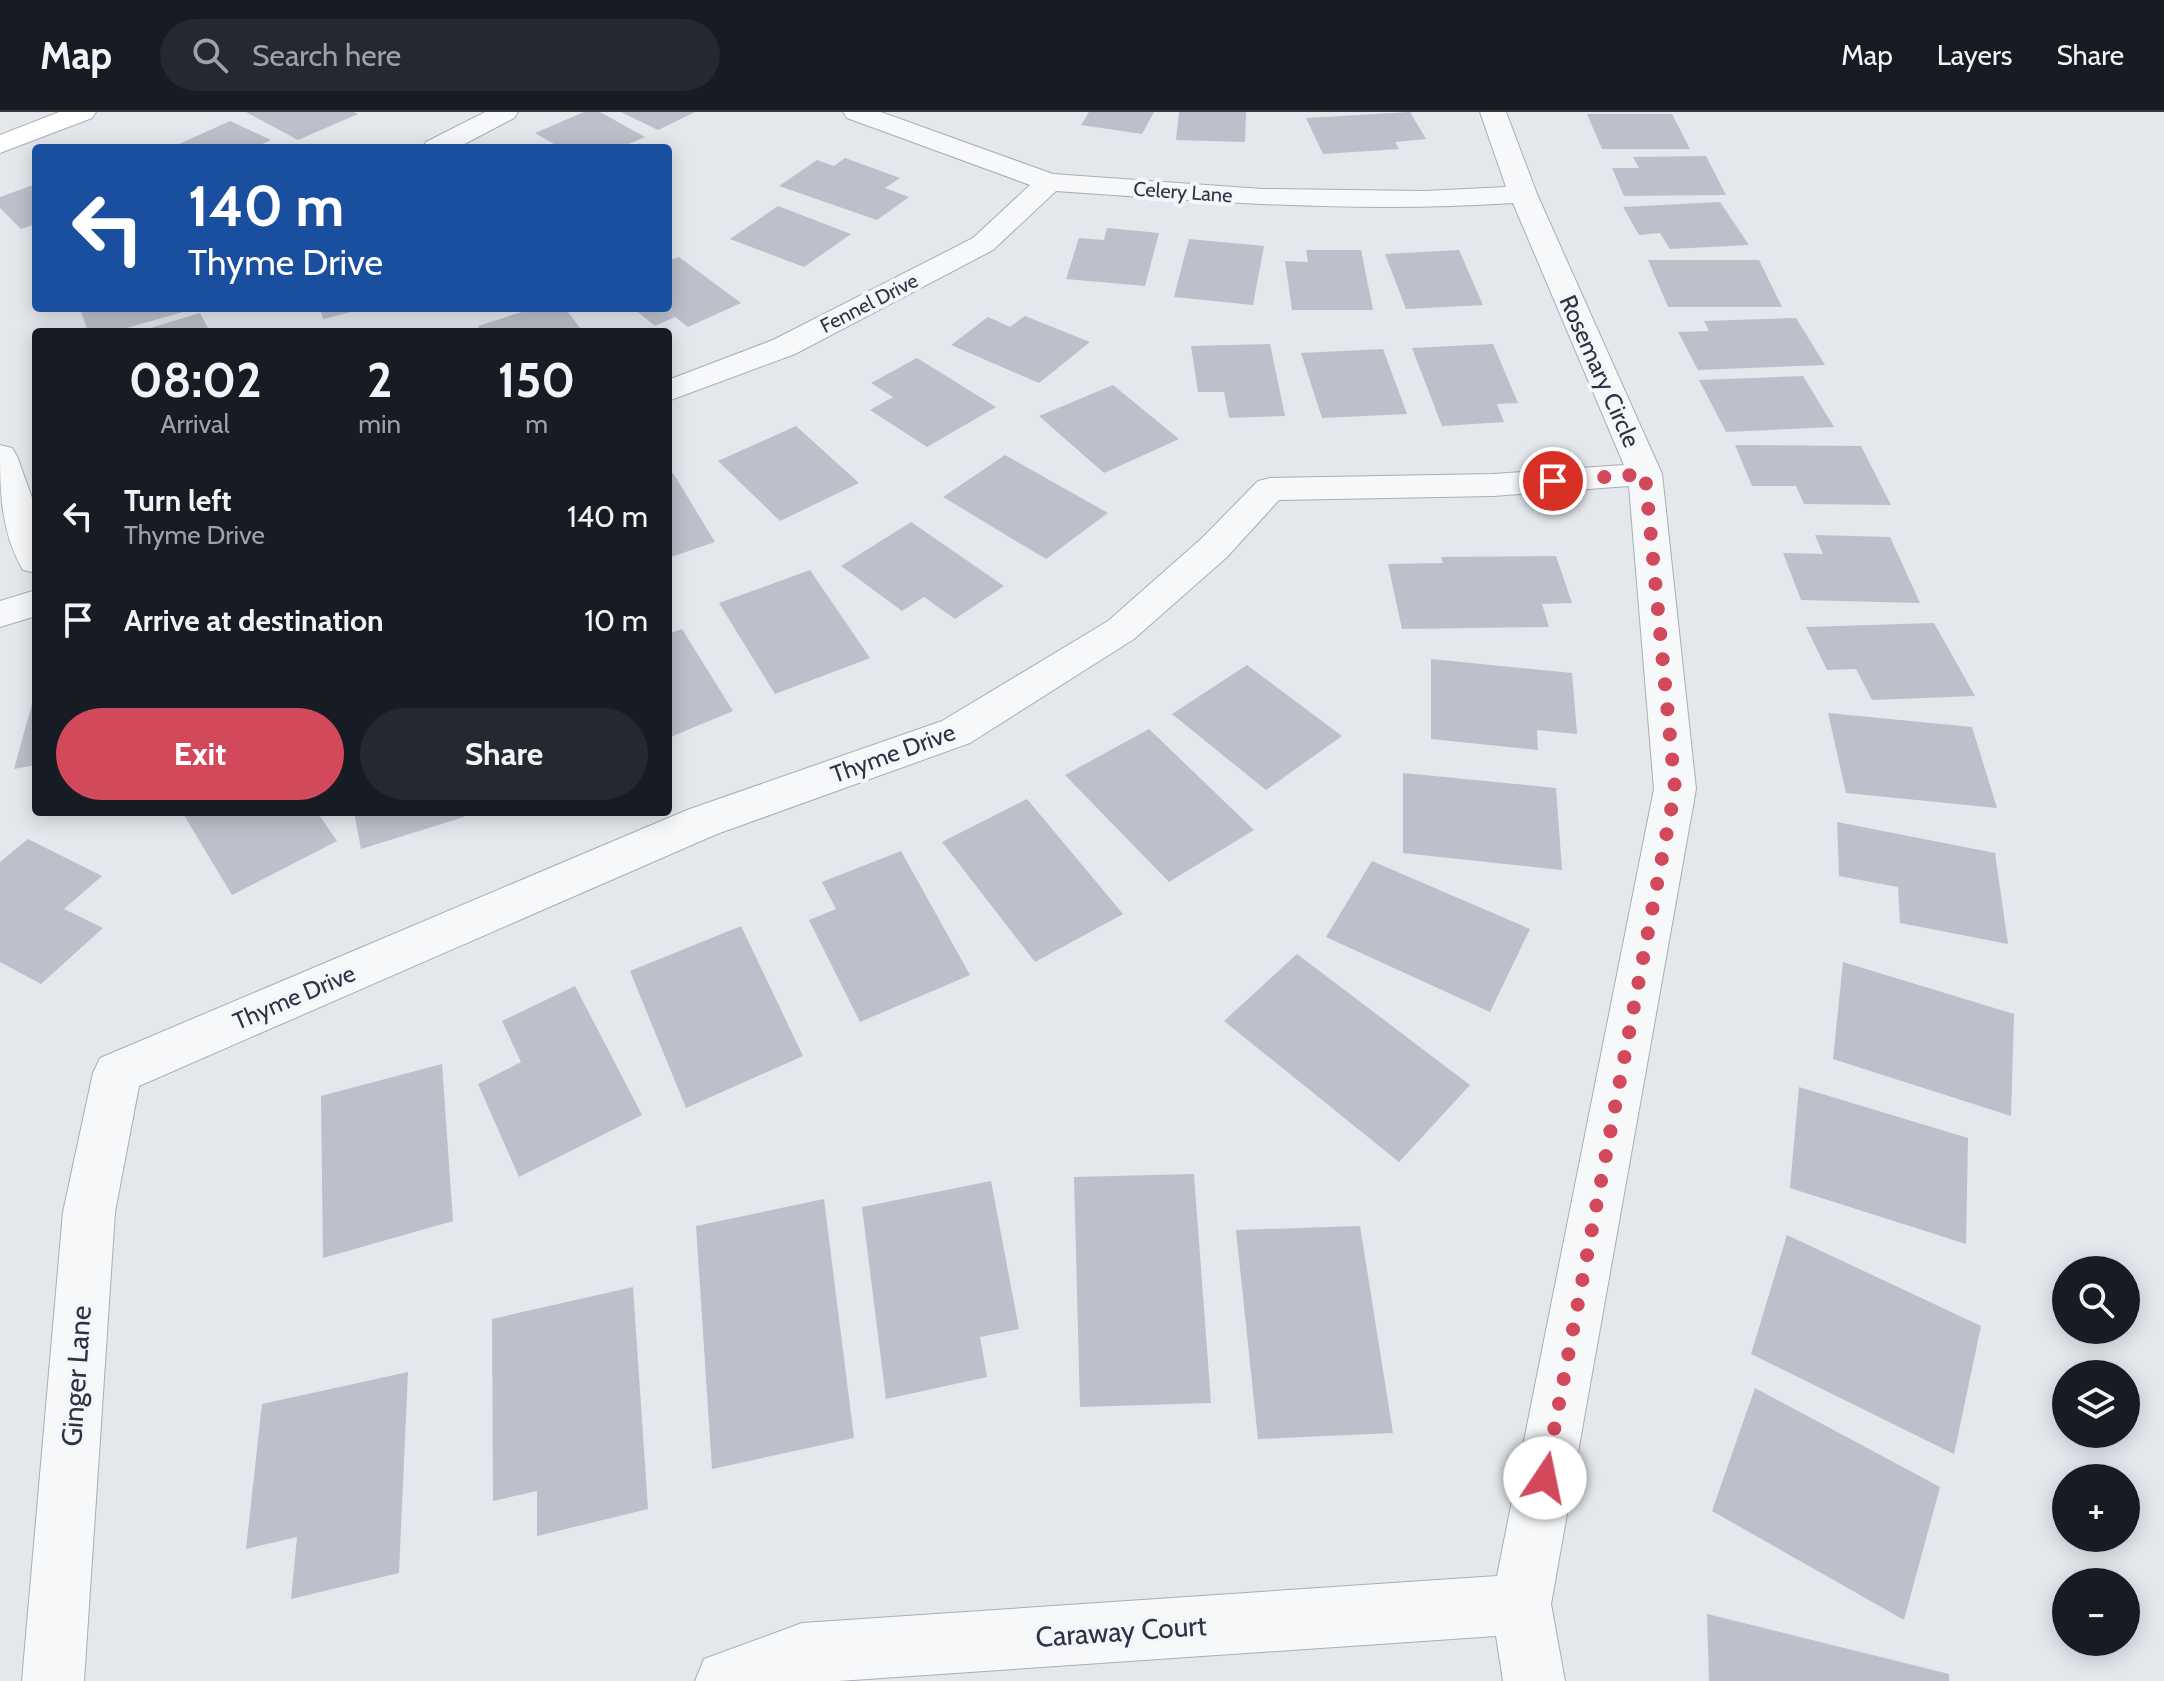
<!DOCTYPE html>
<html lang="en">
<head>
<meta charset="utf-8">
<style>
	:root { --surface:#171b24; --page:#242831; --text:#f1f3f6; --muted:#9ea1a6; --line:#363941; --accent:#d1495b }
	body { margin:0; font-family:Cabin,sans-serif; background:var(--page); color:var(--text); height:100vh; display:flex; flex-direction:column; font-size:30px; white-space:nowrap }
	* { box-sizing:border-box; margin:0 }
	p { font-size:26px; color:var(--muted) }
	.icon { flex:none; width:44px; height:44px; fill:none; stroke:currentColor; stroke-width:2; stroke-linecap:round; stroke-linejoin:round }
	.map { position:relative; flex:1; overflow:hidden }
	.panel { position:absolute; left:32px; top:216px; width:640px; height:488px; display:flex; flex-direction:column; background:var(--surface); border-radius:8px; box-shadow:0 4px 20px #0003 }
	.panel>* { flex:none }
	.banner { position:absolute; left:32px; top:32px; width:640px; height:168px; border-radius:8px; box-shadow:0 4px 20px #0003; background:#1a4fa0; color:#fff; overflow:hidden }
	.tools { position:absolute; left:2052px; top:1144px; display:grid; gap:16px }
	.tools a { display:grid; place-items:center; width:88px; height:88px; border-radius:50%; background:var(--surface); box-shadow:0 4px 20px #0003; font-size:40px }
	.pin { position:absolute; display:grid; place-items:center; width:68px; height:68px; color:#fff; margin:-34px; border:4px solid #fff; border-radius:50%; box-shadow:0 2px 8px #0007 }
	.me { position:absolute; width:88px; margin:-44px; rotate:11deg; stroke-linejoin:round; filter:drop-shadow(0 0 6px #0008) }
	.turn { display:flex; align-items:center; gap:28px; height:168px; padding:0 24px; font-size:36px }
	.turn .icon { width:104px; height:104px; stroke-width:2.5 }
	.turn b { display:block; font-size:56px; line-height:68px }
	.eta { display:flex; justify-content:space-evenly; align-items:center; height:136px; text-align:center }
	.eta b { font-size:48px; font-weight:700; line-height:56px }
	.action { display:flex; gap:16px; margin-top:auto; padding:16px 24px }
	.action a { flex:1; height:92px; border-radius:48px; background:var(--accent); color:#fff; font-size:32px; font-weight:700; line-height:92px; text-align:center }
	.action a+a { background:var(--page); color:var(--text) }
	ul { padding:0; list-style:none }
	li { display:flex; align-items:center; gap:24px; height:104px; padding:0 24px }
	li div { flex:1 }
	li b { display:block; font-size:30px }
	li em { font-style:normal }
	header { display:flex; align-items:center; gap:48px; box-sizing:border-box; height:112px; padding:0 40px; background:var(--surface); border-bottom:2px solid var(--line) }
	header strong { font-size:38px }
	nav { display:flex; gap:44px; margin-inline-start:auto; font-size:28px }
	.search { width:560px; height:72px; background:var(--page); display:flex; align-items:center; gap:20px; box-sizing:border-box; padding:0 28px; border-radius:44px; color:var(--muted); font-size:30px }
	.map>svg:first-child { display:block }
	.building { fill:#bbc0ca }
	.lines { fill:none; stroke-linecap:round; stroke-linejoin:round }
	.street-casing { stroke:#a9aeb7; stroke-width:2 }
	.secondary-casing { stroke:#a9aeb7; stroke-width:2 }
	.street { fill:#f7f8fa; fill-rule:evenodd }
	.secondary { fill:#fff; fill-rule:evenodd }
	.route { stroke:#d1495b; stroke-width:14; stroke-dasharray:0 25.2 }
	.labels { text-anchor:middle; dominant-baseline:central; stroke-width:8; stroke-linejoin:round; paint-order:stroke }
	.far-street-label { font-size:20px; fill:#2b3445; stroke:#f4f6f9 }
	.street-label { font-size:24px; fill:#2b3445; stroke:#f4f6f9 }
	.near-street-label { font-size:28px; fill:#2b3445; stroke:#f4f6f9 }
</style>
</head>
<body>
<header>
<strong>Map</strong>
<div class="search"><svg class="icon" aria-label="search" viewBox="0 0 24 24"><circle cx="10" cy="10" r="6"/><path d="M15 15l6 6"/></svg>Search here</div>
<nav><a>Map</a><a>Layers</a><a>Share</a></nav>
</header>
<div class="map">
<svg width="2164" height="1569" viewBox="0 0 2164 1569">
	<rect width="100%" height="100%" fill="#e4e7ec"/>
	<path class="building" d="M246,0H354L358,2L298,28Z
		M584,0H600L645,25L619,36H561L535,21Z
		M621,0H695L658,18Z
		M1089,0H1154L1142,22L1081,13Z
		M1179,0H1246L1245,30L1176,28Z
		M1410,0L1426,27L1395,30L1399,37L1323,42L1306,6Z
		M1587,2H1672L1690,37H1602Z
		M230,9L271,28L254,36H170Z
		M1706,44L1726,83L1624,84L1612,56H1639L1633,45Z
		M845,46L900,66L885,76L909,85L877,108L779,74L817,48L834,54Z
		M36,72V112L21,117L0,96V85Z
		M1720,90L1749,133L1670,137L1660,121L1639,123L1623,95Z
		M778,94L851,122L804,155L730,127Z
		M1107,116L1159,121L1145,174L1066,167L1079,126L1104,128Z
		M1189,127L1264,134L1253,193L1174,185Z
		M1306,138H1361L1373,198H1292L1285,149L1308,150Z
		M1459,138L1483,193L1406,197L1385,142Z
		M679,145L741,191L688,215L675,205L655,214L633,196H668V149Z
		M1648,148H1759L1782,195H1668Z
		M80,196H194V197L112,220H88Z
		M320,196H363V197L323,207Z
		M534,196H565L583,220H482L478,214Z
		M200,201L210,220H140V219Z
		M1025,204L1090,230L1039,271L951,233L988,205L1010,215Z
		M1796,206L1825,253L1698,258L1678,220L1709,219L1704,209Z
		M1270,232L1285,304L1229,306L1224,280H1198L1191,234Z
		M1493,232L1518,291L1497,292L1504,310L1442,314L1412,236Z
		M1383,237L1407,302L1322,306L1301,241Z
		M917,246L996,295L927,335L870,298L893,285L871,271Z
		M1803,264L1834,315L1726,320L1699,268Z
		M1113,273L1179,327L1104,361L1039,304Z
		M796,314L859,371L780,409L718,349Z
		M1735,333L1861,334L1891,393L1804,392L1796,374H1752Z
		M1005,343L1108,401L1046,447L943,385Z
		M673,361L715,430L668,446V363Z
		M911,410L1004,474L955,507L924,485L902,499L841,454Z
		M1815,423L1890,425L1920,491L1801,488L1783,441L1823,442Z
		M1556,444L1572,491L1542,492L1549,515L1402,517L1388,452L1443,451L1441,445Z
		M810,458L870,546L775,582L719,491Z
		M1934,511L1975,584L1872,588L1856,557L1827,558L1806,515Z
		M682,517L733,599L668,626V522Z
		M1431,547L1572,561L1577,622L1537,618L1538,638L1431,627Z
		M1247,553L1342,624L1266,678L1172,602Z
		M35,581L36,653L14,657Z
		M1828,601L1972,615L1997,696L1846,681Z
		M1149,617L1254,718L1169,770L1065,663Z
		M1403,661L1556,676L1562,758L1403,741Z
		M1027,687L1123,802L1035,850L942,730Z
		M182,700H317L337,729L232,783Z
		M354,700H462L464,705L361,737Z
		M1837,710L1995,741L2008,832L1900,811L1898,775L1839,764Z
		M28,727L102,764L64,797L103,816L41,872L0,850V750Z
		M901,739L970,863L860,910L809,808L836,797L822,770Z
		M1372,749L1530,817L1490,900L1326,825Z
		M741,814L803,944L686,996L630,859Z
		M1297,842L1470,973L1399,1050L1224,909Z
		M1843,850L2014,902L2011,1004L1833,947Z
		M575,874L642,1003L519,1065L478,972L521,950L502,909Z
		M442,952L453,1109L323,1146L321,984Z
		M1799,975L1968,1026L1966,1132L1790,1076Z
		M1194,1062L1211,1291L1080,1295L1074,1065Z
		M991,1069L1019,1217L980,1225L987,1265L886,1287L862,1095Z
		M824,1087L854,1326L712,1357L696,1114Z
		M1360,1114L1393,1321L1258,1327L1236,1118Z
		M1787,1123L1981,1214L1954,1342L1751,1242Z
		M633,1175L648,1397L537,1424V1379L493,1389L492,1207Z
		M408,1260L399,1461L291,1487L297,1425L246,1437L262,1292Z
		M1755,1276L1940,1375L1904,1508L1712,1399Z
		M1707,1502L1949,1562V1569H1709Z"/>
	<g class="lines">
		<defs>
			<path id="street" d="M485,0H518L514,6L457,36H422L426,30Z
				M843,0H881L1053,62L1262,77L1425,79L1506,75L1480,0H1506L1537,82L1662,362L1696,677L1551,1492L1565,1569H1503L1496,1524L838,1569H695L704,1547L802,1511L1497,1464L1654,677L1629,374L1493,384L1279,388L1227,445L1134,527L970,631L717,722L139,974L115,1100L84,1569H22L63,1100L93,961L100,946L687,698L942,609L1108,509L1201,427L1258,369L1270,366L1493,362L1624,353L1513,91C1360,101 1208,90 1056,79L993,138L795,242L668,289V268L773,228L973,126L1030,73L847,6Z
				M0,333L12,336L17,344L36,397V461L23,458C0,419 0,377 0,333Z
				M36,478V504L0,515V489Z"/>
			<path id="secondary" d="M59,0H96L92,6L0,41V23Z"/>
		</defs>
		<use href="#street" class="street-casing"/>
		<use href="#secondary" class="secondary-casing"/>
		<use href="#street" class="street"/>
		<use href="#secondary" class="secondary"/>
	</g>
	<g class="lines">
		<path class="route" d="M1545,1366L1675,677L1645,362L1553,369"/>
	</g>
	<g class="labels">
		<g class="far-street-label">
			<text transform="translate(1183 80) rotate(4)">Celery Lane</text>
			<text transform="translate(869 191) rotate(-27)">Fennel Drive</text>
		</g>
		<g class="street-label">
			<text transform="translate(1600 259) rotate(66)">Rosemary Circle</text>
			<text transform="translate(893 641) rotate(-20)">Thyme Drive</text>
			<text transform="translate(294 885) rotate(-23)">Thyme Drive</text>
		</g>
		<g class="near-street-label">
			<text transform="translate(76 1264) rotate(-86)">Ginger Lane</text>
			<text transform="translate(1121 1519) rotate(-4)">Caraway Court</text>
		</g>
	</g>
</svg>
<div class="tools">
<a><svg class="icon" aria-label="search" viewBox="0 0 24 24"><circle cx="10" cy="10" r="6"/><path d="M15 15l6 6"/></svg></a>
<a><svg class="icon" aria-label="layers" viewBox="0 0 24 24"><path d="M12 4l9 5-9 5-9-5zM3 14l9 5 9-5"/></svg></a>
<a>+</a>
<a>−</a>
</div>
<div class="pin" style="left:1553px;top:369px;background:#d93025"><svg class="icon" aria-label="arrive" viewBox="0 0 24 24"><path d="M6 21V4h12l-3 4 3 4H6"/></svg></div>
<svg class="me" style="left:1545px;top:1366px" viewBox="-20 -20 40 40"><circle r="19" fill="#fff"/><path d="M0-13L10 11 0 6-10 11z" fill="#d1495b"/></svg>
<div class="banner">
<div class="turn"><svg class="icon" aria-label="left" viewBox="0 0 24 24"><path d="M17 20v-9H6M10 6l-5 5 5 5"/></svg><div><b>140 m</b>Thyme Drive</div></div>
</div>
<section class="panel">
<div class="eta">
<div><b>08:02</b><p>Arrival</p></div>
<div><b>2</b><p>min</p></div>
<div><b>150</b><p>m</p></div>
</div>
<ul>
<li><svg class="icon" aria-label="left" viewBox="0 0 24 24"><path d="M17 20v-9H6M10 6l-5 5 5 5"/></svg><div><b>Turn left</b><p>Thyme Drive</p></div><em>140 m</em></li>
<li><svg class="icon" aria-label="arrive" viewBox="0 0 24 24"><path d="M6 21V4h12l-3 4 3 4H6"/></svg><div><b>Arrive at destination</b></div><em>10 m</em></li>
</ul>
<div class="action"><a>Exit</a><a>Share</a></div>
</section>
</div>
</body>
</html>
